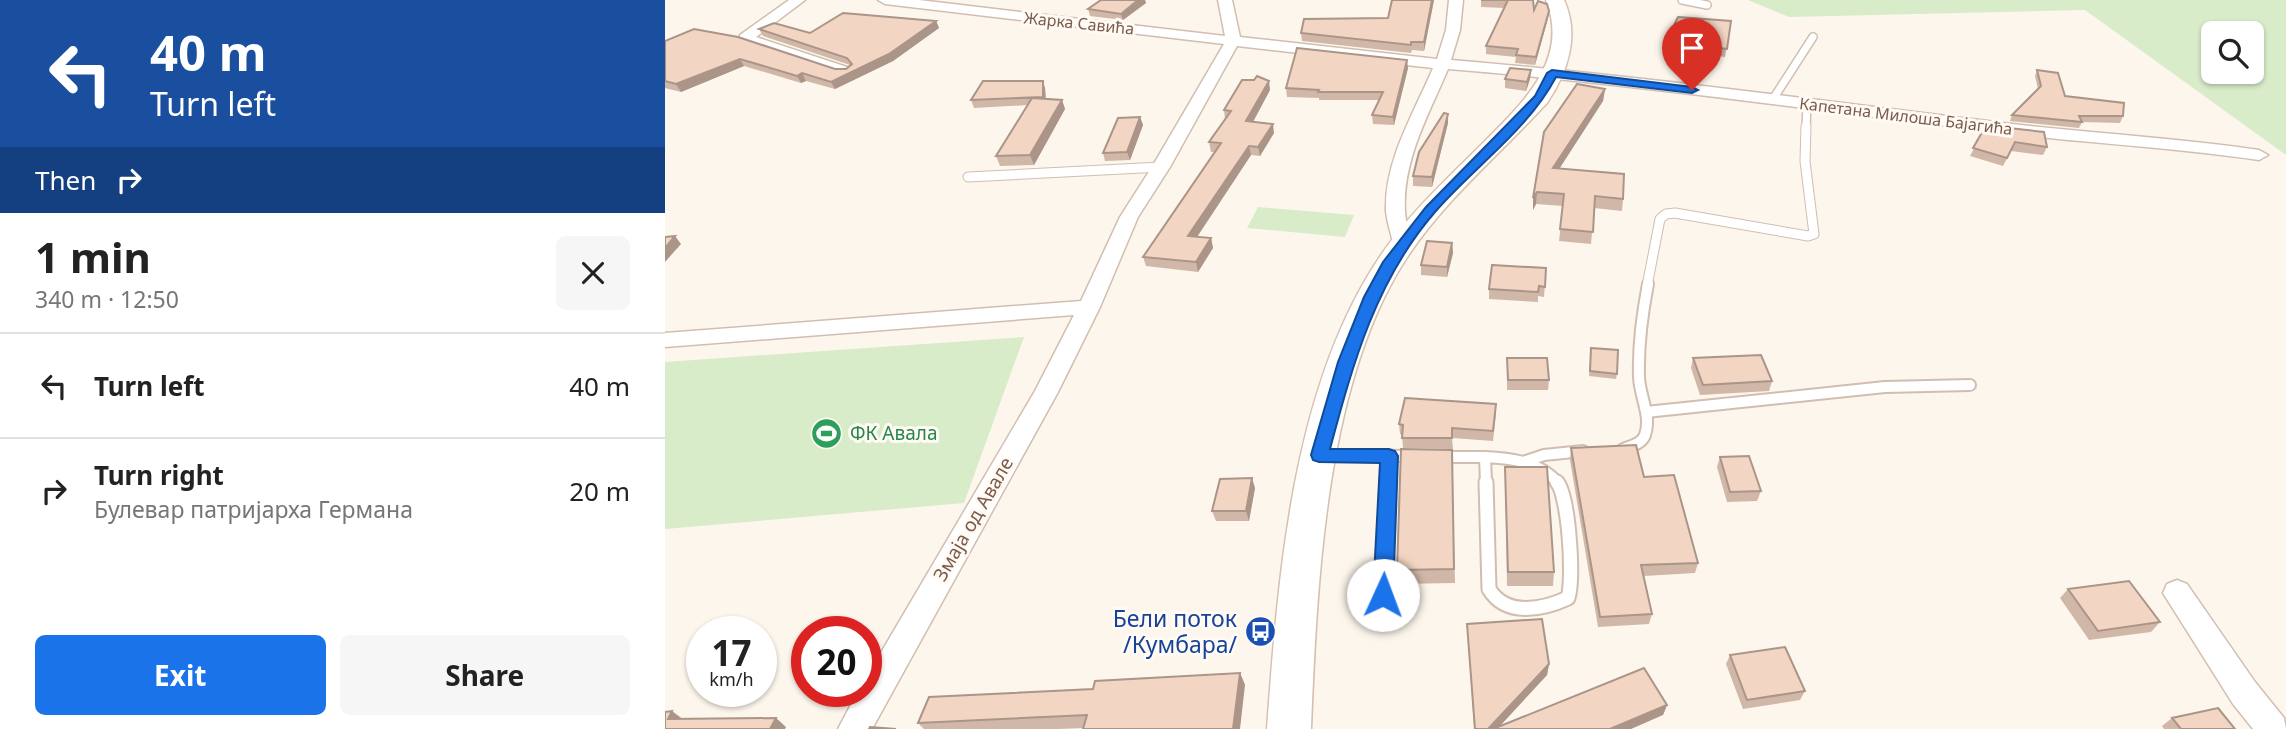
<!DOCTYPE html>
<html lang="en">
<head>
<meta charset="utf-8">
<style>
	:root { --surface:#fff; --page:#f6f6f6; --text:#222; --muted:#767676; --line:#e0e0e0; --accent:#1a73e8 }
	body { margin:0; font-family:"Noto Sans",sans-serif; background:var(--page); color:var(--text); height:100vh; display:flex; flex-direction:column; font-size:26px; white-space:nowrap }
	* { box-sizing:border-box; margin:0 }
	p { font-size:23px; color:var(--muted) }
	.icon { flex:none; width:38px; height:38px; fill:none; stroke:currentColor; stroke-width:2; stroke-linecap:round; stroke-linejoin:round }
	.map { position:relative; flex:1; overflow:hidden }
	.details { display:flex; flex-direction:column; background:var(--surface); width:665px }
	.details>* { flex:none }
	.top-card { background:#1a4fa0; color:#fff; overflow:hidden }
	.controls { position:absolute; left:1536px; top:21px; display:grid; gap:14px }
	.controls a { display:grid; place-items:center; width:63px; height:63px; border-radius:10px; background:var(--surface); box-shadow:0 2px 5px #0004; font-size:35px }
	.speed { position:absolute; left:21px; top:616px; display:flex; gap:14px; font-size:35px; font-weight:700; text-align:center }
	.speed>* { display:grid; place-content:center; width:91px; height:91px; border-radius:50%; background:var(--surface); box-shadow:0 2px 5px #0004; line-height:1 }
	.speed small { font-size:18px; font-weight:400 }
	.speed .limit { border:10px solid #d22; background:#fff; color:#111 }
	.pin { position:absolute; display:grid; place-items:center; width:60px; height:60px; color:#fff; margin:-72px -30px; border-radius:50% 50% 50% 0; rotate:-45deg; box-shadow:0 0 7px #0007 }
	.pin .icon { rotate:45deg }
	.me { position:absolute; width:77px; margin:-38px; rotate:2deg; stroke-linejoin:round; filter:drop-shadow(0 0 5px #0008) }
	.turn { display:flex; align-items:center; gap:24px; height:147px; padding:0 35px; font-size:32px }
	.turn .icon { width:91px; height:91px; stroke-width:2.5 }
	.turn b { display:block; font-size:49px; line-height:60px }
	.then { display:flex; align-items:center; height:66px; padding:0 35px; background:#0003; gap:14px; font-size:26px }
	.round { display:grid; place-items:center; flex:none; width:74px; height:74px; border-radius:10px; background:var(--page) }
	.headline { display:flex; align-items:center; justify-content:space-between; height:119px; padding:0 35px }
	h1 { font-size:42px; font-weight:700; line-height:52px }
	.button { display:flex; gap:14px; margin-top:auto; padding:14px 35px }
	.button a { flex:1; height:80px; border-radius:10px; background:var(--accent); color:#fff; font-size:28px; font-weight:700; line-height:80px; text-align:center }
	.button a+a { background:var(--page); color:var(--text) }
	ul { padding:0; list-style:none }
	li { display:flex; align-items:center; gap:21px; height:105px; padding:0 35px; border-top:2px solid var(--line) }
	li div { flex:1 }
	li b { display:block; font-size:26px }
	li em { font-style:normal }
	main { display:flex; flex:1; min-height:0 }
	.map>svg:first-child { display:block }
	.green { fill:#d8ecc9; fill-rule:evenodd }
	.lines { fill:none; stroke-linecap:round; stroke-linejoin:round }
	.lane-far3-casing { stroke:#d1beb0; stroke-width:10 }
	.lane-far2-casing { stroke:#d1beb0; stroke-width:11 }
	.lane-far1-casing { stroke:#d1beb0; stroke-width:14 }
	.lane-casing { stroke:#d1beb0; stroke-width:17 }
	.street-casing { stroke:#d1beb0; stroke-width:3 }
	.secondary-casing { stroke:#d6c0b0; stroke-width:3 }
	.lane-far3 { stroke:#fff; stroke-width:7 }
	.lane-far2 { stroke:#fff; stroke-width:9 }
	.lane-far1 { stroke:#fff; stroke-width:10 }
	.lane { stroke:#fff; stroke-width:13 }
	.street { fill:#fff; fill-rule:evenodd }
	.secondary { fill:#fff; fill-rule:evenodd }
	.wall { fill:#d1b7a8 }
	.shaded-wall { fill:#aa9588 }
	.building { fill:#f3d5c3; stroke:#aa9588; stroke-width:2 }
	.route { fill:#1a73e8; stroke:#114b97; stroke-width:2 }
	.labels { text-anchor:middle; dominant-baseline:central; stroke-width:6; stroke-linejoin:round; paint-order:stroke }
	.far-street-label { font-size:16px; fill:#7a5c4d; stroke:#fffaf3 }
	.leisure-label { font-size:19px; fill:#27864d; stroke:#fffaf3; text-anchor:start }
	.street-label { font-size:19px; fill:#7a5c4d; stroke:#fffaf3 }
	.near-transit-label { font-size:23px; fill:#164399; stroke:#fffaf3; text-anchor:end }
</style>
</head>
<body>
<main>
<section class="details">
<div class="top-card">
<div class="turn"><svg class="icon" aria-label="left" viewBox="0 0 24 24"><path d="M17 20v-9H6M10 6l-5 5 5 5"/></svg><div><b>40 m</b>Turn left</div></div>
<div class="then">Then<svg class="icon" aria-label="right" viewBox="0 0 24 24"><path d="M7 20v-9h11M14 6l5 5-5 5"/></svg></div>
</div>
<div class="headline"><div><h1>1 min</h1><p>340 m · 12:50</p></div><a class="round"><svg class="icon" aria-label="close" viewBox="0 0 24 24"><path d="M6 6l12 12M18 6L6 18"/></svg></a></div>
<ul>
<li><svg class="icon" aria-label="left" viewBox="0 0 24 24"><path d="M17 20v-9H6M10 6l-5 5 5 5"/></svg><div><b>Turn left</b></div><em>40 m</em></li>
<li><svg class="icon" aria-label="right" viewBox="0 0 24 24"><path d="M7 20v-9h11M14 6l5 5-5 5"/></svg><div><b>Turn right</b><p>Булевар патријарха Германа</p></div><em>20 m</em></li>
</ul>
<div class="button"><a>Exit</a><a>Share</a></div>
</section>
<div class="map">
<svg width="1621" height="729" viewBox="0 0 1621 729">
	<rect width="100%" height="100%" fill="#fdf6ec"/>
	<path class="green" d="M1083,0H1621V155L1420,10L1124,17ZM1587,33V72H1549V33Z
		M593,207L689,215L680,237L582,228Z
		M359,337L299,503L0,529V362Z"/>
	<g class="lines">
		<defs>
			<path id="lane-far3" d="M1017,0L1042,5
				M1108,99L1148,37
				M1141,128L1142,104"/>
			<path id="lane-far2" d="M303,177L496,167
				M982,286L995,219L1001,214L1010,213L1143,236L1149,234L1140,161L1141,126"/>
			<path id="lane-far1" d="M981,412L1220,387L1305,385
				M958,449C966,446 977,444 980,435C987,416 974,395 974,376C973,344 977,315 983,284
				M657,455L749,456
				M776,457H820
				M820,457C846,458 876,462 893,483
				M820,457L821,483
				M858,462L879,455L918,451
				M723,483L724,456"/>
			<path id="lane" d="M821,482L824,589C841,617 877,610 903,598C909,578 904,497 892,482
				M718,595L723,482"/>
			<path id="street" d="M124,0H140L91,37L185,68L188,71L185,74H175L75,41V35Z
				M213,0H254L560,36L553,0H567L575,37L772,59L781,30L784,0H798L795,30L786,60C968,75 1149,100 1330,122C1418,133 1506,137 1594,150L1603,155L1594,160C1506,147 1418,143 1331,132C1148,110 966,84 783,69C764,114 737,161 740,211C740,221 745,233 748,243L738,249L728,243C726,233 722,222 721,211C719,161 749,113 768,68L572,46L505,167L473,217L435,307L393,392L207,729H173L193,691H201V678L370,391L409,315L0,347V333L416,301L455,217L487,167L559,44L220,4Z
				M1512,580L1522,584L1590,682L1619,718L1621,729H1588L1568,704L1498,593L1502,584Z"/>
			<path id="secondary" d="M881,0H899C915,35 903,72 882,103C836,153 781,199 743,256C660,380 652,584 646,729H602C613,578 627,388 714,258C743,214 783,178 820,141C858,103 905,59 881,0Z"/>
		</defs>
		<use href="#lane-far3" class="lane-far3-casing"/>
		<use href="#lane-far2" class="lane-far2-casing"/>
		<use href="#lane-far1" class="lane-far1-casing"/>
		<use href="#lane" class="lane-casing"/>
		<use href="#street" class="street-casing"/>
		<use href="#secondary" class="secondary-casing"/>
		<use href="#lane-far3" class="lane-far3"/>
		<use href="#lane-far2" class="lane-far2"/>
		<use href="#lane-far1" class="lane-far1"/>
		<use href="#lane" class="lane"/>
		<use href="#street" class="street"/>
		<use href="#secondary" class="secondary"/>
	</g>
	<path class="wall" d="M436,0H480L481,3L458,20L425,16L423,9Z
		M769,0L759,51L747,50L746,53L637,41L636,33L723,18Z
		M816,0H868L869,10L884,11L883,18L870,65L850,63L851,57L821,54V46L840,8L816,7Z
		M271,21L274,28L228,61L170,89L141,81L136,83L79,66L16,92L0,88V41L170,69H181L185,65L98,36L94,29L145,33Z
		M1066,21L1060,57L1000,49L1001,41Z
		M743,68L729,125L708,124L707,115L714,100H654V98L622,97L621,88Z
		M866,70L865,79L861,91L840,88V79Z
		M1372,70L1400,96L1458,116L1455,123L1417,122L1414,128L1345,121L1347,115L1373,89L1370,76Z
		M380,88L381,99L397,100L400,109L369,165L335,166L331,156L363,105L309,108L306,100Z
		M940,89L938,101L894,169L958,199L957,211L929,208L926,244L894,241L898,206L871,204L868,210V198Z
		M605,90L588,122L609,133L595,156L586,155L532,237L546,238L548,248L533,272L481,266L478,257L550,152H546L544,142L560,119L559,110Z
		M783,114V123L767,187L748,186V176Z
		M475,117L478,125L465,160L440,161L438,153Z
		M1319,129L1382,147L1378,155L1346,151L1338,166L1305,156Z
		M787,243L788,253L782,277L756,275V265Z
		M881,268L879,297L873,296V302L824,299V289Z
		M926,348L952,374L951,379L924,376Z
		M842,358L884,380L883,390H842Z
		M1028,358L1107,381L1104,391L1035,395L1026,368Z
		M831,414L828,441L787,438L788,449L738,448L737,435L735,434L734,424Z
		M906,448L979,477L1033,563L1030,573L979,576L987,614L984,624L933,627L905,460Z
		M787,450L790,583L734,584L732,570Z
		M1055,457L1096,491L1092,501L1062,502L1052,467Z
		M840,467L889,572L888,586H842Z
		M590,488L584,521H551L547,511Z
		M1403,589L1495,622L1486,632L1424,640L1395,598Z
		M802,624L884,664L882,675L835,726L1002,705L998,715L809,729Z
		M1065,655L1140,691L1135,700L1078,709L1061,664Z
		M575,673L580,685L418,728L394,729H259L253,723Z
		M1507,718L1570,729H1499L1497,726Z"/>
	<path class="shaded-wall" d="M473,0H480L481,3L458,20L456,14Z
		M767,0H769L759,51V42Z
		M884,11L883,18L870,65L871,57Z
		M271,21L274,28L228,61L170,89L166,82Z
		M75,59L79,66L16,92L11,84Z
		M742,60L743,68L729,125L728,117Z
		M866,70L865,79L861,91L862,82Z
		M137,73L141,81L136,83L132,76Z
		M378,81L380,88L381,104L378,97Z
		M604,81L605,90L583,131L581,121Z
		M940,89L938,101L887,180L888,168Z
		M397,100L400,109L369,165L365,155Z
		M783,114V123L767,187V177Z
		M475,117L478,125L465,160L462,152Z
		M608,124L609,133L595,156L593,147Z
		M584,146L586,155L526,246L523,236Z
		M872,192L871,204L868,210V198Z
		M10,236L16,244L0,262V248Z
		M546,238L548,248L533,272L531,262Z
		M787,243L788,253L782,277V267Z
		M587,478L590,488L584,521L581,511Z
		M884,664L882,675L832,729H823Z
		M575,673L580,685L575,729H568Z
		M1002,705L998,715L966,729H945Z
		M7,711L19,720L3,719Z
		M111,718L121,727L120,729H105Z"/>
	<path class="building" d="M436,0H473L456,14L423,9Z
		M727,0H767L759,42H746V45L636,33L639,19L723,18Z
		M816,0H868L869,10L873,1L882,4L884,11L871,57L851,55L853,49L821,46L843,0Z
		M178,13L271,21L224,54L166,82L137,73L132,76L75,59L11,84L0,81V41L29,29L73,37L170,69H181L187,64L182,58L94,29L109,23L145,33Z
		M1013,17L1066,21L1062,49L1001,41Z
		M632,48L742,60L728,117L707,115L718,92H653L654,90L621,88Z
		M845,68L866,70L862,82L840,79Z
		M1372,70L1393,73L1400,96L1459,103L1458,116H1414L1417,122L1347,115L1376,86Z
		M592,76L604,81L581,121L608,124L593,147L584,146L523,236L546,238L531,262L478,257L556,143L544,142L566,111L559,110L577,80H589Z
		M318,81H378V97L306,100Z
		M912,84L940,89L888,168L959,174L958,199L930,196L928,232L895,229L899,194L872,192L868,198L879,132Z
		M367,98L397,100L365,155L331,156Z
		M779,113L783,114L767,177L748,176L754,152Z
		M475,117L462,152L438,153L453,118Z
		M1335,127L1379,132L1382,147L1350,142L1342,158L1308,148L1319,129L1330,132Z
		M10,236L0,248V237Z
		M762,241L787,243L782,267L756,265Z
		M827,265L881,268L880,287L874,286L873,292L824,289Z
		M926,348L953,350L952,374L925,371Z
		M1096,355L1107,381L1038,385L1028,358Z
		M842,358H882L884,380H843Z
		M740,398L831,404L828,431L787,428V438H737L738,425L734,424Z
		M971,445L979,477L1009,475L1033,563L976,565L987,614L935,617L906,448Z
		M736,449L787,450L789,569L732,570Z
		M1084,456L1096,491L1065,492L1055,457Z
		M840,467H882L889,572H843Z
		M587,478L581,511H547L555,479Z
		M1464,581L1495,622L1433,631L1403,589Z
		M877,619L884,664L823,729H810L802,624Z
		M1120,647L1140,691L1082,700L1065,655Z
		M979,668L1002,705L945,729H828Z
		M575,673L568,729H418L422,715L253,723L264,697L428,689L430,681Z
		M1553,708L1570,729H1516L1507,718Z
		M7,711L3,719L111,718L105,729H0V712Z
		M205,727L231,729H204Z"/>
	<path class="route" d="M887,70L1027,87L1033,90L1027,93L891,77C863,130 809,167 770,212C711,280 688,363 665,449H724L730,451L733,456L728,595L725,601L718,604L711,601L708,595L715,463L654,462L648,460L646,455L673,362L699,297L718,262L761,207L870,96L882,73Z"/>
	<defs>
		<symbol id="stadium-disc" viewBox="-11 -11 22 22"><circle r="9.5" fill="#2e9e5b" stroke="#fffaf3"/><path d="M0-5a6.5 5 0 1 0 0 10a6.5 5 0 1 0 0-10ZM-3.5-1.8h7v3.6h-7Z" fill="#fff"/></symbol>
		<symbol id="bus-disc" viewBox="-11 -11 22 22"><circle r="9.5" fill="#1a4fb4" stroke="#fffaf3"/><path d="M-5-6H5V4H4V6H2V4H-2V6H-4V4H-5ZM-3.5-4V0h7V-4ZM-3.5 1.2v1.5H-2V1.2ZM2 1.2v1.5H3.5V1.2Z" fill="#fff"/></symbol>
	</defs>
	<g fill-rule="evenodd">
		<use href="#stadium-disc" x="144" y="416" width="35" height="35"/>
		<use href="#bus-disc" x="578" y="614" width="35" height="35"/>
	</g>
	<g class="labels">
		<g class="far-street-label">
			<text transform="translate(414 23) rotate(6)">Жарка Савића</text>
			<text transform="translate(1241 116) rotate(7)">Капетана Милоша Бајагића</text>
		</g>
		<g class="leisure-label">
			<text x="185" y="433">ФК Авала</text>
		</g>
		<g class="street-label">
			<text transform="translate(308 519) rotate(-60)">Змаја од Авале</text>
		</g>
		<g class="near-transit-label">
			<text x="572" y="618">Бели поток<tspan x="572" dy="26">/Кумбара/</tspan></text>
		</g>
	</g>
</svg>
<div class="controls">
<a><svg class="icon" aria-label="search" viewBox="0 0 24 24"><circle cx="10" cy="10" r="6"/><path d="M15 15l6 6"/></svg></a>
</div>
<div class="speed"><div>17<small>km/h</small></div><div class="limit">20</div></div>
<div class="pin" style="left:1027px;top:90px;background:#d93025"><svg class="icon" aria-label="arrive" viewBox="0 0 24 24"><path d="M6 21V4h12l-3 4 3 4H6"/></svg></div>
<svg class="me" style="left:718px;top:595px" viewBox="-20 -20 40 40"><circle r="19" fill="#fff"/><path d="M0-13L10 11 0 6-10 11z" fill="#1a73e8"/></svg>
</div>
</main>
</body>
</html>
